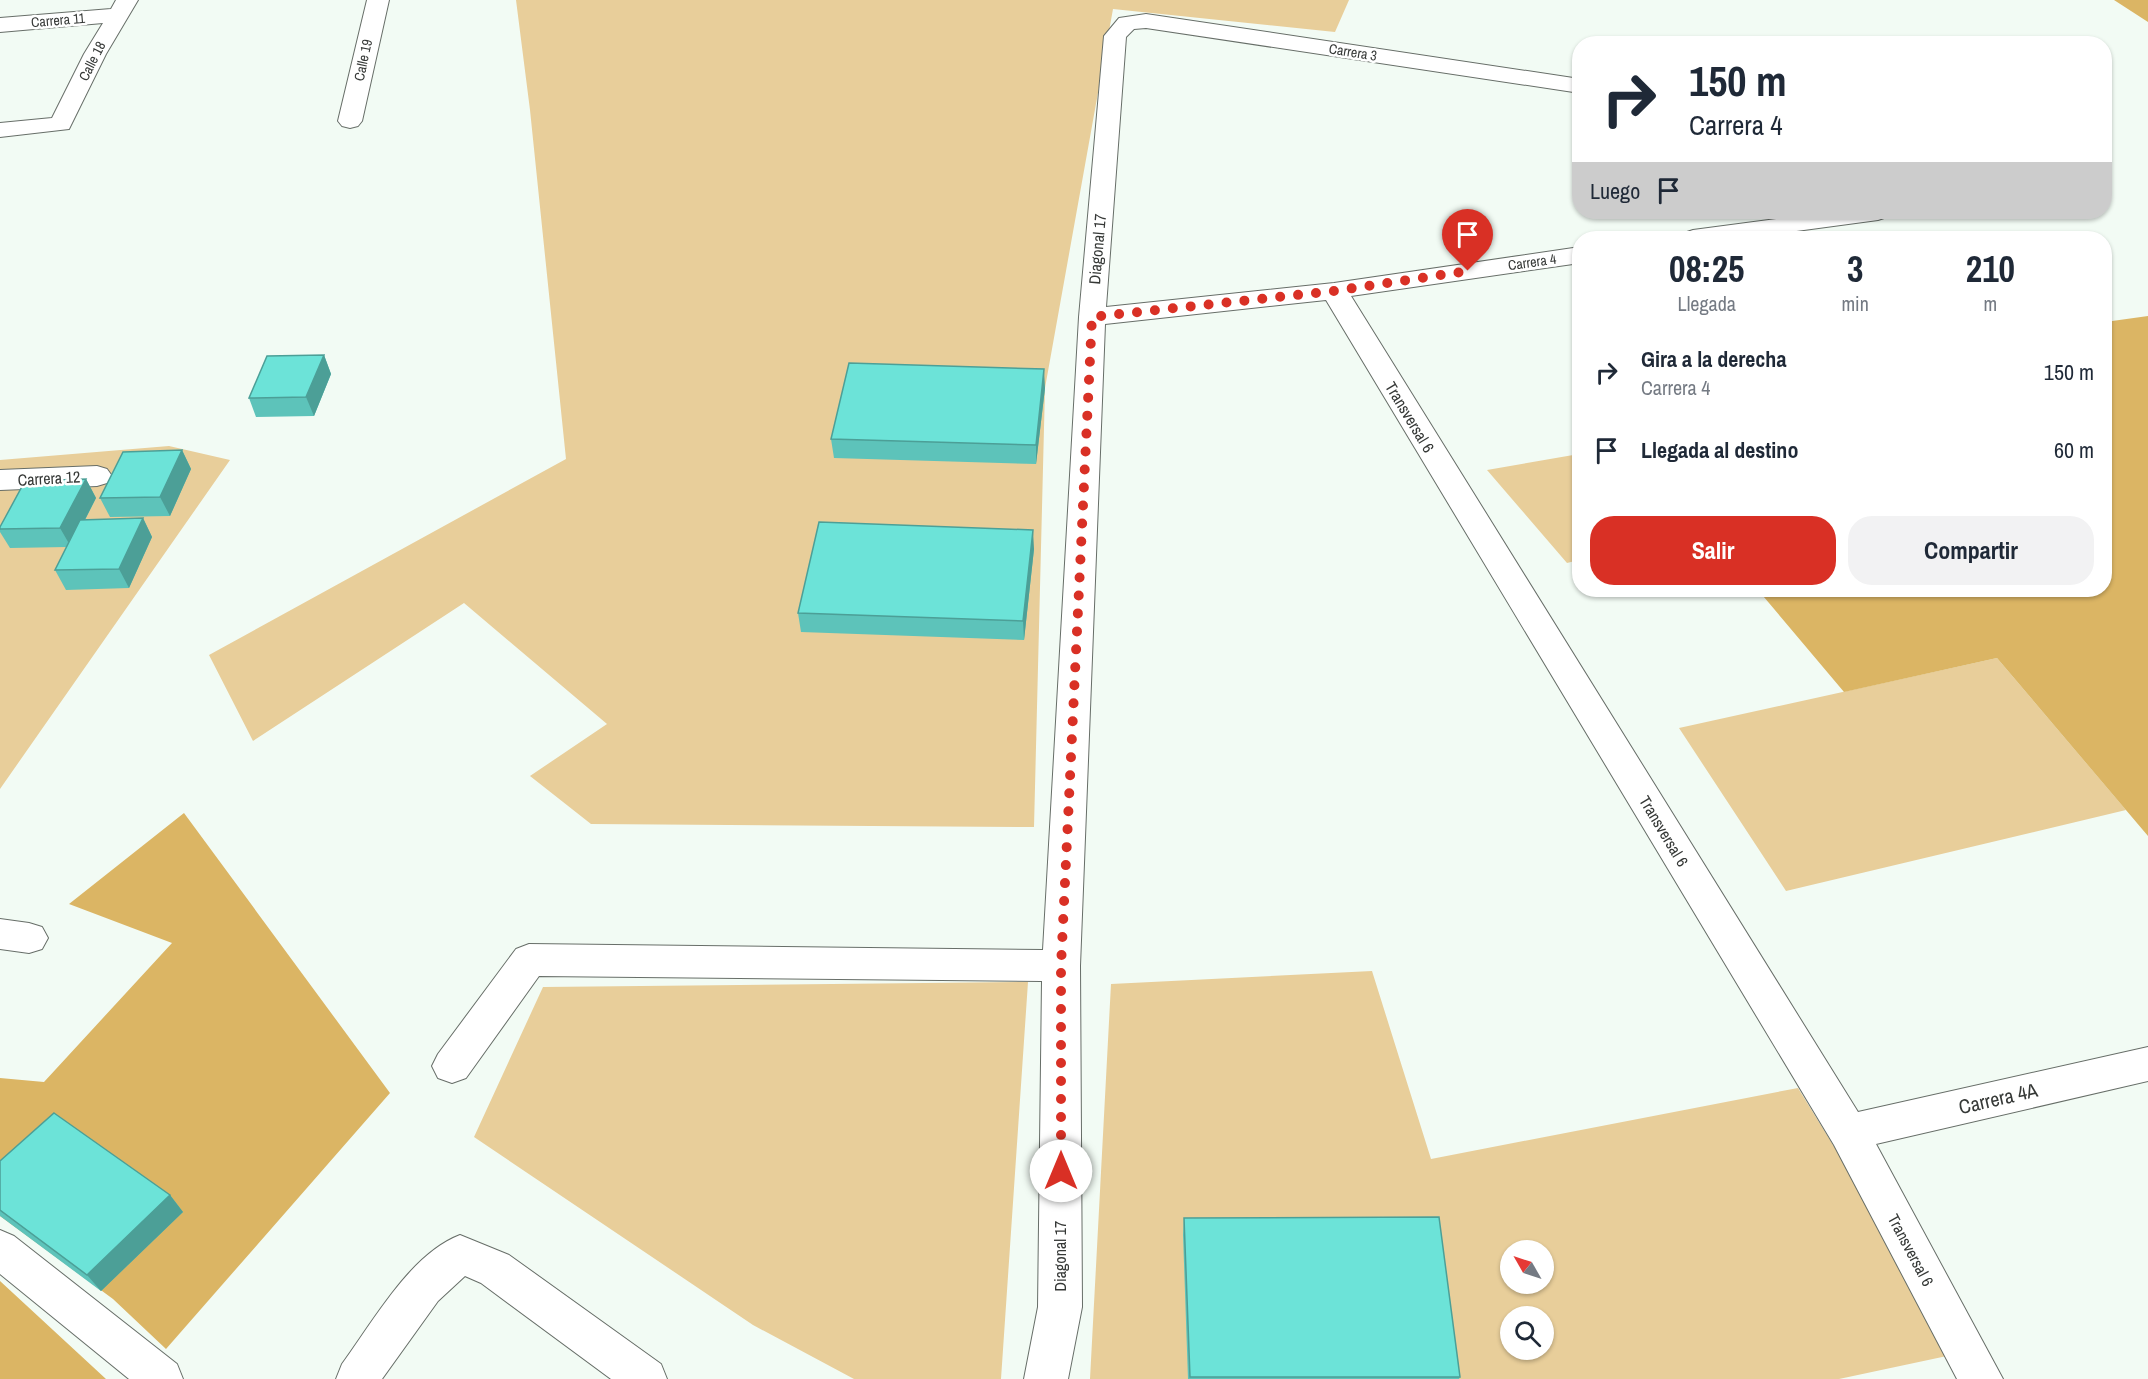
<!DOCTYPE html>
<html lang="es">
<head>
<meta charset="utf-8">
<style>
	:root { --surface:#fff; --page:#f2f2f3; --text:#1f2937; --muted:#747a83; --accent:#d93025 }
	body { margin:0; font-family:"Archivo Narrow",sans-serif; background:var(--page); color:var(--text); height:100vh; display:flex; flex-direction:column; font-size:22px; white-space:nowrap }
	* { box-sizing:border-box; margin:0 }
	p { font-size:20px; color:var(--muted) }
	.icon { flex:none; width:33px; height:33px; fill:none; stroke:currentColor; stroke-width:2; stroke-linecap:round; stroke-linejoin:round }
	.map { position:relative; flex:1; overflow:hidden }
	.drawer { position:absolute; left:1572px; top:231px; width:540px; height:366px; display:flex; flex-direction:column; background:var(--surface); border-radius:24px; box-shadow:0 2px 4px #0004 }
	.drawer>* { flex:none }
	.top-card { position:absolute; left:1572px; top:36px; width:540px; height:183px; border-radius:24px; box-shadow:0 2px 4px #0004; background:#fff; color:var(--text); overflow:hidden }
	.needle { width:39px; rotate:309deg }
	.tools { position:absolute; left:1500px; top:1240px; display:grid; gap:12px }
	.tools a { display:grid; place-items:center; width:54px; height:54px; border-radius:50%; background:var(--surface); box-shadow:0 2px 4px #0004; font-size:30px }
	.pin { position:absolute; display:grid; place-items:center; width:51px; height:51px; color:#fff; margin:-62px -26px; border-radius:50% 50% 50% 0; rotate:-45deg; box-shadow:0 0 6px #0007 }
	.pin .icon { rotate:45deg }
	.me { position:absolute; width:66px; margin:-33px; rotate:0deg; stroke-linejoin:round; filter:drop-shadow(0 0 4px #0008) }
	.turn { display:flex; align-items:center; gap:21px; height:126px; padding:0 18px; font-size:27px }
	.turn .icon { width:78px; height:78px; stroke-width:2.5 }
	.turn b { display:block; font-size:42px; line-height:51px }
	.then { display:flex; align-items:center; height:57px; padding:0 18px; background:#0003; gap:12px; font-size:22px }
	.eta { display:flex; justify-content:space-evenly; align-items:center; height:102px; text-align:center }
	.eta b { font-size:36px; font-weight:700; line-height:42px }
	.button { display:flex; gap:12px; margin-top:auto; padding:12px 18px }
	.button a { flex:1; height:69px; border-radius:24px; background:var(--accent); color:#fff; font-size:24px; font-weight:700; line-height:69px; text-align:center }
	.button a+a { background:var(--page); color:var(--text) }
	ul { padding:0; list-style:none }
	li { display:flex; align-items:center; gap:18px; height:78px; padding:0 18px }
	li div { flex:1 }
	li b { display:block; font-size:22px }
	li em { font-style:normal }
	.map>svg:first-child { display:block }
	.green { fill:#e8ce9a; fill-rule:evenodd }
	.forest { fill:#dbb564 }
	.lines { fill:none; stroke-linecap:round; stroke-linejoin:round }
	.service-casing { stroke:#676e68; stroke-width:2 }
	.minor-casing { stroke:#676e68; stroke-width:2 }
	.service { fill:#fff; fill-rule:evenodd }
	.minor { fill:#fff; fill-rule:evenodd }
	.wall { fill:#5dc3ba }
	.shaded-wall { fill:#4c9f97 }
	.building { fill:#6ce3d8; stroke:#4c9f97; stroke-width:1.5 }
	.route { stroke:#d93025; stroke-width:10; stroke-dasharray:0 18 }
	.labels { text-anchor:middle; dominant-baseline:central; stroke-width:5; stroke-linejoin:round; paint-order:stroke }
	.far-street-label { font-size:14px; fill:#363937; stroke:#fff }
	.street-label { font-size:16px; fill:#363937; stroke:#fff }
	.near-street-label { font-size:20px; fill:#363937; stroke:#fff }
</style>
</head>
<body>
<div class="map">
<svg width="2148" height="1379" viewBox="0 0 2148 1379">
	<rect width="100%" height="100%" fill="#f2fbf4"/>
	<path class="green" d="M516,0H1349L1335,32L1113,9L1045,388L1034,827L591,824L530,776L607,724L464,603L253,741L209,655L566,459L530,110Z
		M169,446L230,460L0,789V460Z
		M1579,454V560L1567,563L1487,470Z
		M1997,658L2126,810L1786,891L1679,728Z
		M1372,971L1431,1159L1798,1088L1961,1353L1839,1379H1090L1111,984ZM1510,1251H1544V1284H1510ZM1510,1317H1544V1350H1510Z
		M1028,982L1001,1379H854L753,1325L474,1137L543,987Z"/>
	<path class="forest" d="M2114,0H2148V22Z
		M2148,316V836L1997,658L1844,692L1758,590H2104L2105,322Z
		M184,813L390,1093L166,1349L113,1299L0,1216V1078L44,1082L172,943L69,904Z
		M0,1281L106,1379H0Z"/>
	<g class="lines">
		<defs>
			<path id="service" d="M0,1230L14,1236L177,1364L183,1379H129L0,1274Z
				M460,1235L509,1255L661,1364L667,1379H611L481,1283L465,1276L438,1301L382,1379H336L342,1364C373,1322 410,1254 460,1235Z"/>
			<path id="minor" d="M116,0H138L106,54L69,129L0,137V123L52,118L84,54L103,23L0,32V18L111,9Z
				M367,0H389L362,121L358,126L350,128L342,126L338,121Z
				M1146,14L1580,79V93L1146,28L1134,29L1126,37L1106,307L1334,283L1580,247V263L1351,296L1858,1112L2148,1047V1081L1876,1144L2003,1379H1957L1834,1145L1326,300L1105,324L1080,966L1082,1307L1068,1379H1024L1038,1307L1042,981L539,976L466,1078L452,1083L438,1078L432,1066L438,1054L516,949L529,944L1043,950L1079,317L1104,36L1119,18Z
				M1828,212H1891L1887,217L1878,220L1744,238H1680L1684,233L1693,230Z
				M97,466L107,469L112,476L107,483L97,486L0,490V470Z
				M0,919L29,923L42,927L48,938L42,949L29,953L0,949Z"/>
		</defs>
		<use href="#service" class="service-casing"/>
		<use href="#minor" class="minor-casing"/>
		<use href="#service" class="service"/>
		<use href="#minor" class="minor"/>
	</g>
	<path class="wall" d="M324,355L331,374L314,416L256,417L249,398Z
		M1045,388L1036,464L834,458L831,439Z
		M182,450L191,469L170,516L110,517L100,498Z
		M86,479L96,498L85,520L143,518L152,537L129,588L66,590L55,570L67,547L10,548L0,532V527Z
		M1034,549L1024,640L801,632L798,613Z
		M0,1161L170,1195L183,1212L101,1291L0,1216Z
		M1184,1218L1460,1377L1459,1379H1188L1183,1235Z"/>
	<path class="shaded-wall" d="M324,355L331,374L314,416L306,397Z
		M1044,369L1045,388L1036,464V445Z
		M182,450L191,469L170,516L160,497Z
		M86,479L96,498L71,547L60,528Z
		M143,518L152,537L129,588L119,569Z
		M1033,530L1034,549L1024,640L1023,621Z
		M170,1195L183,1212L101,1291L87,1275Z"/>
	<path class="building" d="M324,355L306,397L249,398L267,356Z
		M849,363L1044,369L1036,445L831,439Z
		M182,450L160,497L100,498L123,452Z
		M86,479L60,528L0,529V527L25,481Z
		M143,518L119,569L55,570L80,520Z
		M819,522L1033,530L1023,621L798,613Z
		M54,1113L170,1195L87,1275L0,1210V1161Z
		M1439,1217L1460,1377H1190L1184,1218Z"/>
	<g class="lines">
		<path class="route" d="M1061,1171V966L1092,317L1334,291L1468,271"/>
	</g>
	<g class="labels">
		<g class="far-street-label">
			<text transform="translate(58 20) rotate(-5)">Carrera 11</text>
			<text transform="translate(1353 52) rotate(9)">Carrera 3</text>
			<text transform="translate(363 60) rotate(-78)">Calle 19</text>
			<text transform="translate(92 61) rotate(-63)">Calle 18</text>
			<text transform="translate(1532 262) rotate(-8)">Carrera 4</text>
		</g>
		<g class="street-label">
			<text transform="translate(1097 249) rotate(-85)">Diagonal 17</text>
			<text transform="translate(1410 417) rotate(59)">Transversal 6</text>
			<text transform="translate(49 478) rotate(-3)">Carrera 12</text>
			<text transform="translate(1664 831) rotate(59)">Transversal 6</text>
			<text transform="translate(1911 1250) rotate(62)">Transversal 6</text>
			<text transform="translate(1060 1256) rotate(-90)">Diagonal 17</text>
		</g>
		<g class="near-street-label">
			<text transform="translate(1998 1098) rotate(-13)">Carrera 4A</text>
		</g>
	</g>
</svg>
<div class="tools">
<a><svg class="needle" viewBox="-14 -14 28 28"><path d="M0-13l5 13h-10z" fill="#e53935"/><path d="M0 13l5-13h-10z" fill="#747a83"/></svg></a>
<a><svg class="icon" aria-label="search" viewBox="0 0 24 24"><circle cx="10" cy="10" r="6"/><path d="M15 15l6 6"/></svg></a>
</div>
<div class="pin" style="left:1468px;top:271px;background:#d93025"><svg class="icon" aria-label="arrive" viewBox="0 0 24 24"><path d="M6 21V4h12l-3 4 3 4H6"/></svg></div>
<svg class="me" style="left:1061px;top:1171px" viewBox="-20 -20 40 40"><circle r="19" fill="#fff"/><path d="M0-13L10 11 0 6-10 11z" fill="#d93025"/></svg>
<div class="top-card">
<div class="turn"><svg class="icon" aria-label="right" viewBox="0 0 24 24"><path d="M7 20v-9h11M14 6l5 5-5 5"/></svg><div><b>150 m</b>Carrera 4</div></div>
<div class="then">Luego<svg class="icon" aria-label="arrive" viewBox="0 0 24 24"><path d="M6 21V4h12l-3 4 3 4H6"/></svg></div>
</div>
<section class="drawer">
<div class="eta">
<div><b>08:25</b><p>Llegada</p></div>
<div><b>3</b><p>min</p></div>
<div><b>210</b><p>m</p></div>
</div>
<ul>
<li><svg class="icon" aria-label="right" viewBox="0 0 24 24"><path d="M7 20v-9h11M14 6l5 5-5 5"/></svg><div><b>Gira a la derecha</b><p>Carrera 4</p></div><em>150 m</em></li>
<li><svg class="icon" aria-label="arrive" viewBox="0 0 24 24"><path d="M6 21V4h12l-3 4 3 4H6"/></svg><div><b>Llegada al destino</b></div><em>60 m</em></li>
</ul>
<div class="button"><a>Salir</a><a>Compartir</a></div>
</section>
</div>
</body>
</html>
